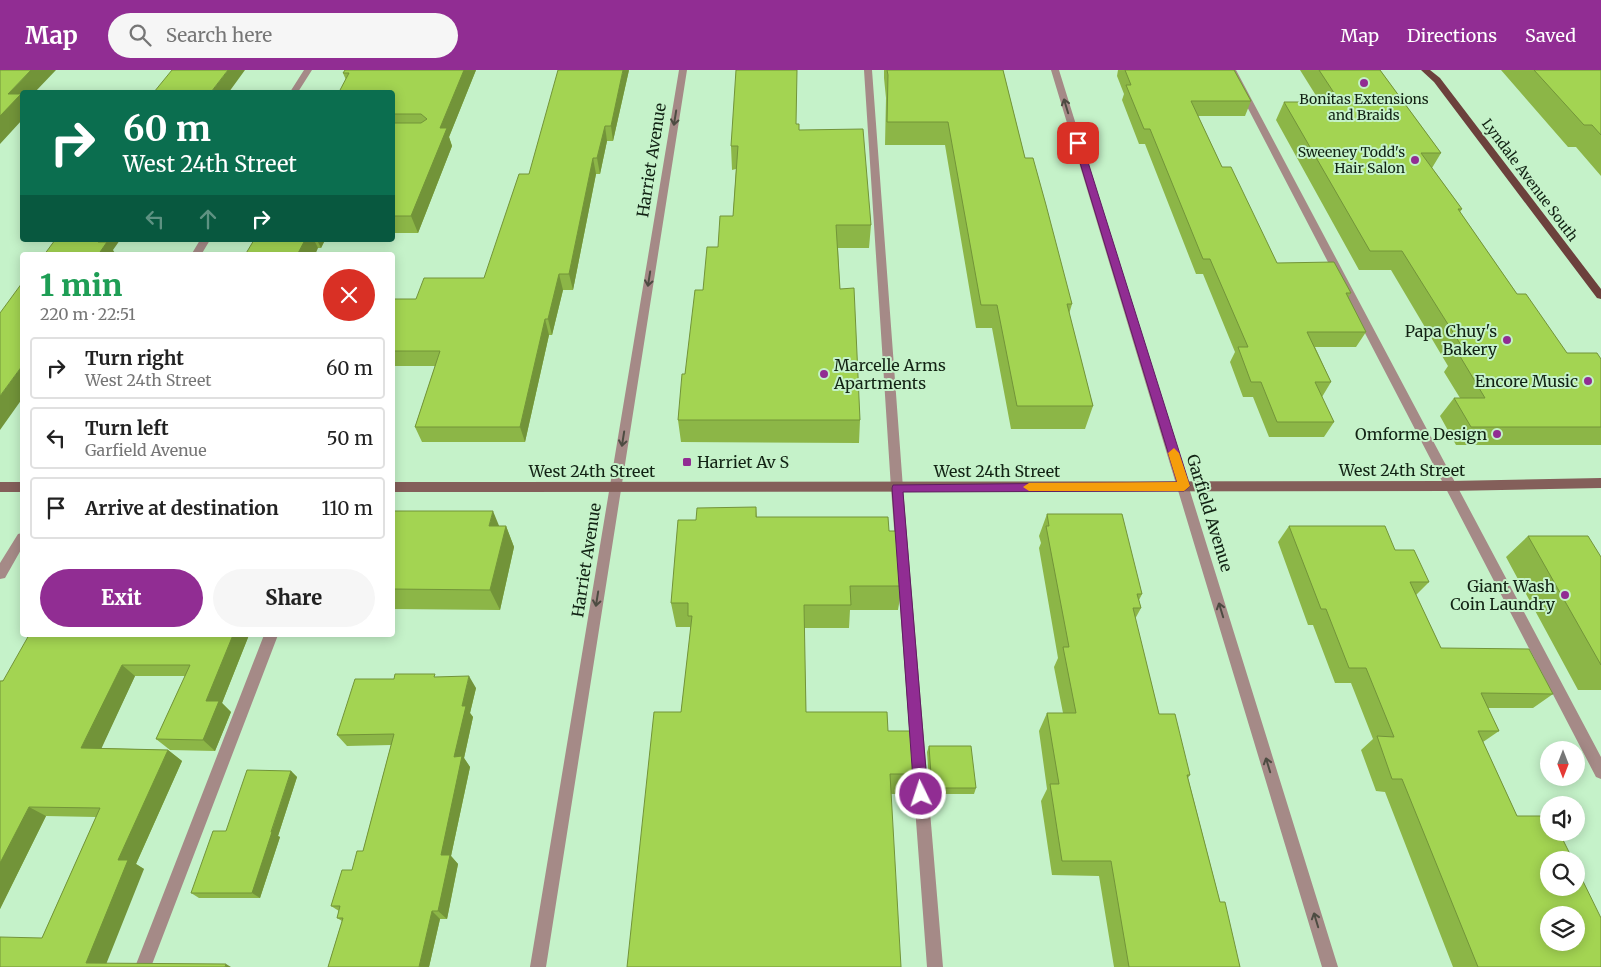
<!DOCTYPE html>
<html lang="en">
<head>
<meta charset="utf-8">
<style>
	:root { --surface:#fff; --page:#f6f6f6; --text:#222; --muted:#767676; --line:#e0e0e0; --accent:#912d93 }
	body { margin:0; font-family:Merriweather,serif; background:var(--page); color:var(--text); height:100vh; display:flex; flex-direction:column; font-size:19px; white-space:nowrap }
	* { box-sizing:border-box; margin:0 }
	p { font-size:16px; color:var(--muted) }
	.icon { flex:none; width:28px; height:28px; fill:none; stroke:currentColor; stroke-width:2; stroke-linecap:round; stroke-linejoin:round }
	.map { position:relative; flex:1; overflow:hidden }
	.drawer { position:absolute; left:20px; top:182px; width:375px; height:385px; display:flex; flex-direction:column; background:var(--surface); border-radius:5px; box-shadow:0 2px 12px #0003 }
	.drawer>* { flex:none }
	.guide { position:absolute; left:20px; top:20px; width:375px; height:152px; border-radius:5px; box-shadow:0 2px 12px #0003; background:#0b6e4f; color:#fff; overflow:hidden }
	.needle { width:32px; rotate:180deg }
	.buttons { position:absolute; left:1540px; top:671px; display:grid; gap:10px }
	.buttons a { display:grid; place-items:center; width:45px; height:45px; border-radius:50%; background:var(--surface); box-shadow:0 2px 12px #0003; font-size:25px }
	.pin { position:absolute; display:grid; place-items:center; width:42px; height:42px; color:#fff; margin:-21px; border-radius:10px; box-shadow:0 2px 8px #0006 }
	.me { position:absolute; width:55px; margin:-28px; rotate:356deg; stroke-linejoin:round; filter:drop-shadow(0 0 4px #0008) }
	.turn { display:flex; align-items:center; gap:18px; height:105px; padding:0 20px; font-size:22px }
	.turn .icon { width:65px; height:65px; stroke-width:2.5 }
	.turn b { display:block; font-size:35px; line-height:42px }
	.lanes { display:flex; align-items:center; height:48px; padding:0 20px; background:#0003; justify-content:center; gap:25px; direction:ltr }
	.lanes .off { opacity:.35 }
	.round { display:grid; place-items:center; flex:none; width:52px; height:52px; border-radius:26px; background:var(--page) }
	.headline { display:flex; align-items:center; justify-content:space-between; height:85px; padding:0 20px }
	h1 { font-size:30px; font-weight:800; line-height:38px; color:#1e9e55 }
	.primary-button { display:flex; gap:10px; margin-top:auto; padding:10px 20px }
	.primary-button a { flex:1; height:58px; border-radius:30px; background:var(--accent); color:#fff; font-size:20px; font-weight:800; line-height:58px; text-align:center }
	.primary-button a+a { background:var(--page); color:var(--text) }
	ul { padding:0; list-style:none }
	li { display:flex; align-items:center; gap:15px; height:62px; margin:0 10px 8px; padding:0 10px; border:2px solid var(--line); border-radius:5px }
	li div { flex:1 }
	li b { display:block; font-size:19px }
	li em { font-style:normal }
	header { display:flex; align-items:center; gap:30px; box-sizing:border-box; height:70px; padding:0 25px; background:var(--accent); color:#fff }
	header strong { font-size:24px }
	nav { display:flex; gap:28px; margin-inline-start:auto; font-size:18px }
	.search { width:350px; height:45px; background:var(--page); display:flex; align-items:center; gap:12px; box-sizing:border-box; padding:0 18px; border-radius:28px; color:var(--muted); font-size:19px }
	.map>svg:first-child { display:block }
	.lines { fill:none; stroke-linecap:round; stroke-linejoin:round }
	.lane { fill:#a58a87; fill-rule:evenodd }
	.street { fill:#a58a87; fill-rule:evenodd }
	.secondary { fill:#845f5a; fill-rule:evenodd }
	.primary { fill:#6c413c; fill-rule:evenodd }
	.wall { fill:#8cb647 }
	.shaded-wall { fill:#729439 }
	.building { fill:#a3d452; stroke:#729439; fill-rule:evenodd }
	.oneway { stroke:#4d4c42 }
	.route { fill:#912d93; stroke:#5e1d60 }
	.slow { fill:#f59e0b }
	.poi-dot { fill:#912d93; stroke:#c5f2c9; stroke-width:2 }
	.labels { text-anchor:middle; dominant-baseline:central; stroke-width:4; stroke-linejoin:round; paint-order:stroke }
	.far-poi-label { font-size:14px; fill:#122314; stroke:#c5f2c9 }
	.far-street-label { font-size:14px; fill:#122314; stroke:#c5f2c9 }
	.street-label { font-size:16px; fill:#122314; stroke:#c5f2c9 }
	.poi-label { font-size:16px; fill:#122314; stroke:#c5f2c9; text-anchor:end }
</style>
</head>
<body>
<header>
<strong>Map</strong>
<div class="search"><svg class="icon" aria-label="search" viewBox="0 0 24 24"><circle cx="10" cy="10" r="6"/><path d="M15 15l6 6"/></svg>Search here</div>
<nav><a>Map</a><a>Directions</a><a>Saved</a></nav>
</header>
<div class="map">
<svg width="1601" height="897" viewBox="0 0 1601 897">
	<rect width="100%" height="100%" fill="#c5f2c9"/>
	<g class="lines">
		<path class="lane" d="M864,0H872L903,418L943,897H927L891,418Z
			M1228,0H1236L1601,687V709L1596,707Z
			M264,565H278L151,897H135Z"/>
		<path class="street" d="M304,0H312L298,22H290Z
			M679,0H687L546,897H530Z
			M1051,0H1059L1338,897H1322Z
			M200,170H210L201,185H191Z
			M22,463V478L5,508L0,509V493L18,464Z"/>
		<path class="secondary" d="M1601,408V418L1451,421L392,422V412L1451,411Z
			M0,412H22V422H0Z"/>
		<path class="primary" d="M1421,0H1430L1440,8L1601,219V229L1597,228L1434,12Z"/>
	</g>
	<path class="wall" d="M345,0H476L449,67L452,76L418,163H392V22L346,10L343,3Z
		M629,0L613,71H607L600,104H596L573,220H563L552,265H549L525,372H422L415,357L435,296H392V229H416L484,208L529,104Z
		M884,0H1003L1025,88L1072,234L1069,244L1093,336L1085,359H1011L992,258H976L945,75H885L886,28L884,8Z
		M1118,0H1234L1251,31L1245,46H1198L1222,97L1277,193L1351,223L1348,228L1366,262L1356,277H1315L1331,312L1322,327L1334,352L1324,367H1269L1253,327H1243L1230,292L1235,282L1203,204H1196L1145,74H1139L1122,30L1124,24L1117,6Z
		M1300,0H1380L1441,83L1432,98L1462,139L1460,142L1517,224L1567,283L1601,289V375H1456L1440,346L1454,328H1460L1444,302L1448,296L1391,200H1359L1276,50L1284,32H1320Z
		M1501,0H1601V106L1576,77H1568Z
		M797,54L799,60L871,155L869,178H838L840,219L860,350L859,373L681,372L678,350L685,304L703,220L718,177L733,146L736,99L732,100L731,76Z
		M254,170H325L321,178H318Z
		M756,437L757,447L889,461L902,516L898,540H850L849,558H804L806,642L888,661L917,704L912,724H892L681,642L691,561L690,557H676L671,533L696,450Z
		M392,441L499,456H506L514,477L500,540L392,539Z
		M1047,444L1142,524L1139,530L1141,538L1135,549L1159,644L1190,705L1188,708L1220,832L1240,897H1114L1099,806L1052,805L1041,731L1047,719L1039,661L1047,643H1063L1054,597L1058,588L1039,478L1041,473L1039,466Z
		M1289,456L1395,480L1429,512L1416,525L1441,578L1553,624L1533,638H1488L1499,661L1483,672L1517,746L1601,897H1453L1385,722L1376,721L1361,680L1373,669L1351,613H1335L1313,555H1308L1278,472Z
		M1528,466L1601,487V620H1578L1506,487Z
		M249,565L222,633L231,642L215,681L170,680L156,669L185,606H135L101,678L168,680L182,691L136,794L144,799L0,897L42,868L96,747L46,746L0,839V611Z
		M437,607L476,618L470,643L473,647L464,688L470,697L451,786L458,794L447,849H440L429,897H328L342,851L337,848L339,841L331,836L363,781L391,675L347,676L337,665L394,609Z
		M929,676L976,718L974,724H930L927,682Z
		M291,701L297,707L278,766L280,767L260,828H199L191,823L226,761Z"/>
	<path class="shaded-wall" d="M31,0H56L35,22H22V50L0,74V46L8,24Z
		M228,0H245L229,22H211Z
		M464,0H476L449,67L452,76L418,163L411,146L440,58Z
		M623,0H629L613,71L611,56Z
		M605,56L607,71L600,104L597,88Z
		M593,88L596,104L573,220L569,204Z
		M99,170H120L113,180L116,185H98V172Z
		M305,170H314L318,178L315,185H297Z
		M317,170H325L321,178Z
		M559,204L563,220L552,265L548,249Z
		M545,249L549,265L525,372L520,357Z
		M22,296V329L0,360V326Z
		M493,441L502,463L489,456Z
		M506,456L514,477L500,540L490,520Z
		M233,565H249L222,633L231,642L215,681L203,670L206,631Z
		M122,595L135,606L97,688L81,678Z
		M469,606L476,618L470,643L473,647L464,688L470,697L451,786L458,794L447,849L438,841L441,785L454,687L462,636Z
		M168,680L182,691L136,794L144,799L105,897L86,893L118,790Z
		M291,701L297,707L278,766L280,767L260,828L252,823Z
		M29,737L46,746L0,839V793Z
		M432,841L440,849L429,897H419Z
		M226,894L231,897H225Z"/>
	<path class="building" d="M0,0H31L8,24H21L0,46Z
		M172,0H228L211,22H154Z
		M345,0H464L440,58H447L411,146H392V53H421L427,49L421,44H392V22H339L349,3H343Z
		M558,0H623L611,56H605L597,88H593L569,204H559L548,249H545L520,357H415L440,281H392V229H416L424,208H484L519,104H529Z
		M736,0H797L796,54H799V60L863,59L871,155H836L840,219L854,218L860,350H678L682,304H685L695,220H703L707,177H718L720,146H733L738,76H731Z
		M887,0H1003L1025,88H1033L1046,135L1072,234H1067L1093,336H1017L997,235H981L948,52H887L888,5Z
		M1125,0H1234L1251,31H1191L1222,97H1231L1277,193L1334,192L1351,223H1346L1366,262H1307L1331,312H1315L1334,352H1277L1261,312H1251L1238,277H1248L1210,189H1203L1150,59H1144L1126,15H1131Z
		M1319,0H1380L1441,83H1421L1462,139H1458L1517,224H1526L1567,283H1597L1601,289V357H1471L1454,328H1485L1458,283H1466L1402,181H1370L1284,32H1340Z
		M1534,0H1601V65L1592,55H1584Z
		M55,170H99L98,172H107L98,185H44Z
		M254,170H305L297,185H245Z
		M22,213V296L0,326V243Z
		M756,437V447H888L889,461H898L902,516H850L851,535H804L806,642H887L888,661H914L917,704H890L901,897H627L654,642H681L692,546H688V533H671L678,450H696L697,438Z
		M392,441H493L489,456H506L490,520L392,519Z
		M1047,444H1122L1142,524H1137L1141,538H1133L1159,644H1175L1190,705H1187L1220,832H1225L1240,897H1129L1111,791H1062L1050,714H1059L1047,643H1076L1063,577H1069L1046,456H1049Z
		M1289,456H1385L1395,480H1414L1429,512H1410L1441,578L1529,579L1553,624L1481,623L1499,661H1478L1517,746H1549V762H1559L1573,790H1549V818H1576V797L1601,848V897H1478L1402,709H1392L1377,666L1394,667L1366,598H1349L1326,539H1321ZM1549,845H1576V872H1549Z
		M1528,466H1588L1601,487V595Z
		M29,565H233L206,631H219L203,670L156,669L190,595H122L81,678L168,680L118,790H128L86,893L226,894L225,897H0V867L42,868L100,738L29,737L0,793V611H3Z
		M395,604H435L434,607L469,606L462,636H466L454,687L462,686L441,785H450L438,841H432L419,897H328L343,848H337L340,836H331L342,800H352L357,781H363L394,664L337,665L355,609H394Z
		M929,676H971L976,718H932Z
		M247,700L291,701L271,762H272L252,823H191L213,761H226Z"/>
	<defs><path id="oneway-shaft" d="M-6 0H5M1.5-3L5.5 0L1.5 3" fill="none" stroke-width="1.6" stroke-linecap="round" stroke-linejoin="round" transform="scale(1.25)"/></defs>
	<g class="oneway">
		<use href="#oneway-shaft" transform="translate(1066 36) rotate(-107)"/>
		<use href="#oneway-shaft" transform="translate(675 48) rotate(99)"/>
		<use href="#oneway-shaft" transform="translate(649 209) rotate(99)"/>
		<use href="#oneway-shaft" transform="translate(623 369) rotate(99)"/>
		<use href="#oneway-shaft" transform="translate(597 529) rotate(99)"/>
		<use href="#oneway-shaft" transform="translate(1221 540) rotate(-107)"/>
		<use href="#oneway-shaft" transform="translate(1268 695) rotate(-107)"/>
		<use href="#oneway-shaft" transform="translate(1316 850) rotate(-107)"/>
	</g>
	<path class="route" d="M1075,71L1082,73L1190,416L1184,421L903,422L928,724L926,729L921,731L916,729L914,724L892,418L893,415L1177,412L1074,73Z"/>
	<path class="slow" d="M1174,378L1179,383L1190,416L1184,421H1029L1023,417L1029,413L1177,412L1168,383Z"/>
	<g class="poi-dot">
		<circle cx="1364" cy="13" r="5"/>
		<circle cx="1415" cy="90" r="5"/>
		<circle cx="1507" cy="270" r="5"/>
		<circle cx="824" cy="304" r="5"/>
		<circle cx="1588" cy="311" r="5"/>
		<circle cx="1497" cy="364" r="5"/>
		<rect x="682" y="387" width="10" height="10" rx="2.5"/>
		<circle cx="1565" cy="525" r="5"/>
	</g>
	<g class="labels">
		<g class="far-poi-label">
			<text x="1364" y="29">Bonitas Extensions<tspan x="1364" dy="16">and Braids</tspan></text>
			<text x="1405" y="82" text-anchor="end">Sweeney Todd's<tspan x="1405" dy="16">Hair Salon</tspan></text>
		</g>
		<g class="far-street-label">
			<text transform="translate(1530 110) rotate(53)">Lyndale Avenue South</text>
		</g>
		<g class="street-label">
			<text transform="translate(651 90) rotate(-81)">Harriet Avenue</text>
			<text x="1402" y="400">West 24th Street</text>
			<text x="592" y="401">West 24th Street</text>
			<text x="997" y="401">West 24th Street</text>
			<text transform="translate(1210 443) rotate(73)">Garfield Avenue</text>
			<text transform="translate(586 490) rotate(-81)">Harriet Avenue</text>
		</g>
		<g class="poi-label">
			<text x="1497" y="261">Papa Chuy's<tspan x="1497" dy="18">Bakery</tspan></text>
			<text x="834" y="295" text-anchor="start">Marcelle Arms<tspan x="834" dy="18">Apartments</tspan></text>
			<text x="1578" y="311">Encore Music</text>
			<text x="1487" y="364">Omforme Design</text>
			<text x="697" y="392" text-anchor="start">Harriet Av S</text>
			<text x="1555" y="516">Giant Wash<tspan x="1555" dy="18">Coin Laundry</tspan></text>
		</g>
	</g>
</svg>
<div class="buttons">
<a><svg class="needle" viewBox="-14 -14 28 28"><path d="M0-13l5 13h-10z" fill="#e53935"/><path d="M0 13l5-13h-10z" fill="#767676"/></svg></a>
<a><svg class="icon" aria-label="sound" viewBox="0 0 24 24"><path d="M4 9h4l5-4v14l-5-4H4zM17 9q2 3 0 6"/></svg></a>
<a><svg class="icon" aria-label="search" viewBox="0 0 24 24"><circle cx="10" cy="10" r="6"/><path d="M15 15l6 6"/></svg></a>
<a><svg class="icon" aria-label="layers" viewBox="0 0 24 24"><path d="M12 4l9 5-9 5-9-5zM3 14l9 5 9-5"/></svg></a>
</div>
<div class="pin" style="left:1078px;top:73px;background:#d93025"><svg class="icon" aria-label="arrive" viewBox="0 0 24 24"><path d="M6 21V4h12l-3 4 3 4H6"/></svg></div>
<svg class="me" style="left:921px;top:724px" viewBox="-20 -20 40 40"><circle r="17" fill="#912d93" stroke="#fff" stroke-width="3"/><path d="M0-11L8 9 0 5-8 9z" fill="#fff"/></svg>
<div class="guide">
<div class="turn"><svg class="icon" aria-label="right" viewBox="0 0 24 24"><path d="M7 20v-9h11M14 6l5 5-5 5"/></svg><div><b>60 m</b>West 24th Street</div></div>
<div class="lanes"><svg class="icon off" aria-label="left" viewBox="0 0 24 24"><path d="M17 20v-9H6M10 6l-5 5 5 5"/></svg><svg class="icon off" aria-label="ahead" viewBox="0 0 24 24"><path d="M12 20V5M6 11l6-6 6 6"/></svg><svg class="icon" aria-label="right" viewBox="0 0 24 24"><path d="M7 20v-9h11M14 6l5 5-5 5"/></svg></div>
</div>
<section class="drawer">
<div class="headline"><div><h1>1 min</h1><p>220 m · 22:51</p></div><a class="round" style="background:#d93025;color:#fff"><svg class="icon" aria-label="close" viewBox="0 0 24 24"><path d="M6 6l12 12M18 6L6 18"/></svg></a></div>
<ul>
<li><svg class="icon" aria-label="right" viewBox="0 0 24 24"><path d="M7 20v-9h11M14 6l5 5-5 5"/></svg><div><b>Turn right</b><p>West 24th Street</p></div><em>60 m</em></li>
<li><svg class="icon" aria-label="left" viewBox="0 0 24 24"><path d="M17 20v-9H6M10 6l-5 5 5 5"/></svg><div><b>Turn left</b><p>Garfield Avenue</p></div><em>50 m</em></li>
<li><svg class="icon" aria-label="arrive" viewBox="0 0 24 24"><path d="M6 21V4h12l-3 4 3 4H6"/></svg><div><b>Arrive at destination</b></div><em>110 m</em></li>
</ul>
<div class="primary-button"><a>Exit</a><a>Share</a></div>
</section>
</div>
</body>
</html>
